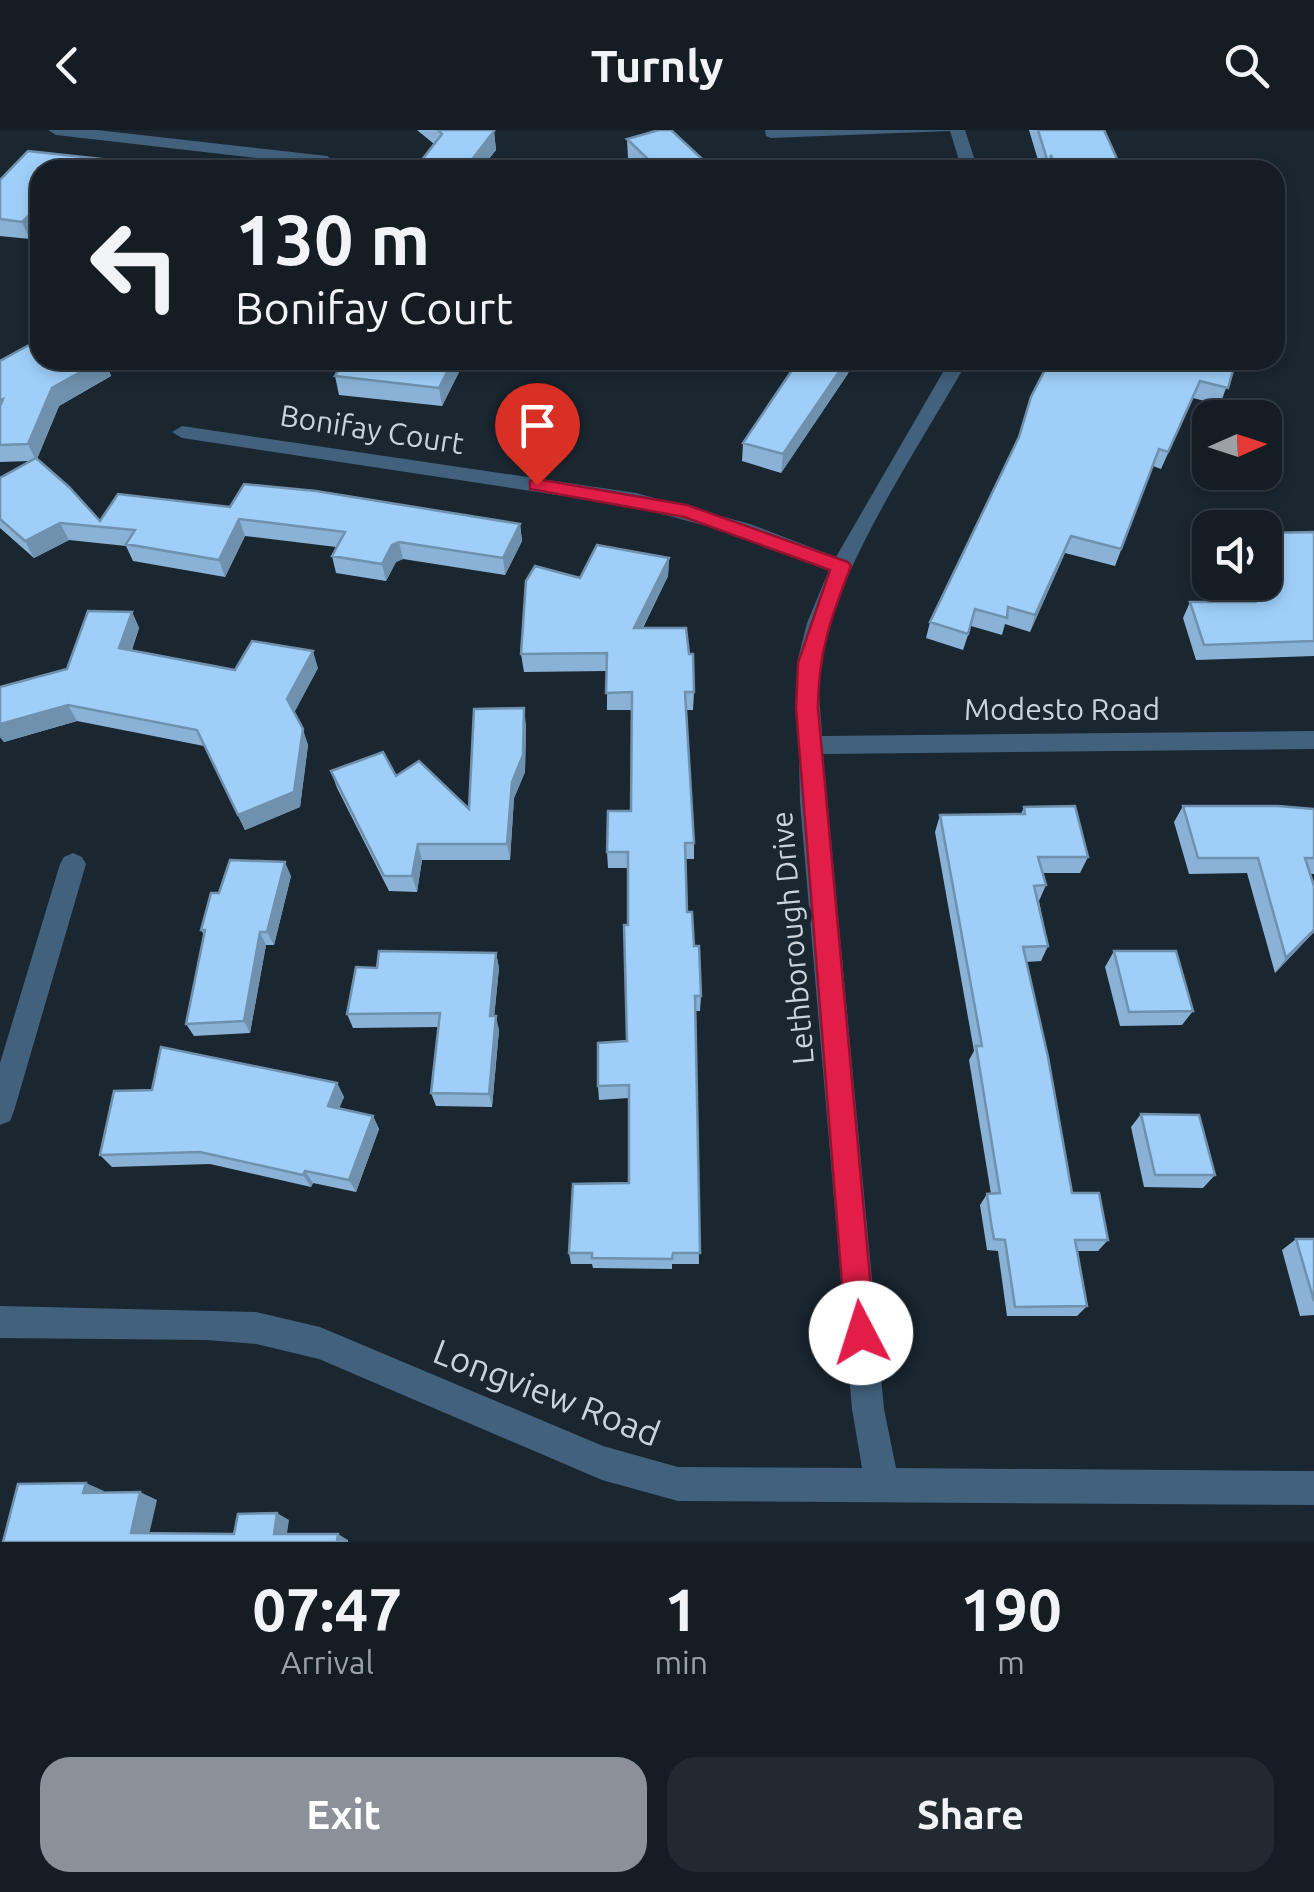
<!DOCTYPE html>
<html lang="en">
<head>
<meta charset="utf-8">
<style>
	:root { --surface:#141c24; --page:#212931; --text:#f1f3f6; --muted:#9da1a6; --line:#333a41; --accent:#8c9099 }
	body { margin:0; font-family:Ubuntu,sans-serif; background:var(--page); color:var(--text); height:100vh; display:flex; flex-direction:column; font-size:38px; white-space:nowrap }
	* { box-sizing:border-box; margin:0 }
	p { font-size:32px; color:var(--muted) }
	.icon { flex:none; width:55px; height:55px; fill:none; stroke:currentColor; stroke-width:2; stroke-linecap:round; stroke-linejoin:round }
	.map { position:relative; height:1412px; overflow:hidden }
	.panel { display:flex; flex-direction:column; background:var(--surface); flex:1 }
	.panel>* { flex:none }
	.guide { position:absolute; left:30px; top:30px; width:1255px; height:210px; border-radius:30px; box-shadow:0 5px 15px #0003,0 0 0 2px var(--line); background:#141c24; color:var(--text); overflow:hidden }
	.needle { width:65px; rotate:87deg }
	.controls { position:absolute; left:1192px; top:270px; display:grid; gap:20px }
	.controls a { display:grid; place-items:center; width:90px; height:90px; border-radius:20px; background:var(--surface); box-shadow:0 5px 15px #0003,0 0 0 2px var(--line); font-size:50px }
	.pin { position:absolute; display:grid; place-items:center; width:85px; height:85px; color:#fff; margin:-102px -42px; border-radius:50% 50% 50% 0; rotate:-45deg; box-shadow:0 0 10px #0007 }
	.pin .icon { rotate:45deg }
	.me { position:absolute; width:110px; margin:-55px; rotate:355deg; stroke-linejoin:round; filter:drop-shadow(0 0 8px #0008) }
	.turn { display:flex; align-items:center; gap:35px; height:210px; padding:0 40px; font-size:45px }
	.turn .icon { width:130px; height:130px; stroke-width:2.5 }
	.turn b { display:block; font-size:70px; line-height:85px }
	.eta { display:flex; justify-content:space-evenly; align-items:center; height:170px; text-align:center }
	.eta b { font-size:60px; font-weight:700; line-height:70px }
	.action { display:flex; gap:20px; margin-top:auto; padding:20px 40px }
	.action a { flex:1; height:115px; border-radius:30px; background:var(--accent); color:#fff; font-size:40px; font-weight:700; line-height:115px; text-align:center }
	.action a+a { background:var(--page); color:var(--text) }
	header { display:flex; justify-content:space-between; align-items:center; height:130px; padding:0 40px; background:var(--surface); font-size:45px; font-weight:700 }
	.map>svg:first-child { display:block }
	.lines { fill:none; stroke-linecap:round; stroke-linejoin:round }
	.street { fill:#41617c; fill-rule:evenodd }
	.wall { fill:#89b2d6 }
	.shaded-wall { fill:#6f91ae }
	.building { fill:#9fcff9; stroke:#6f91ae; stroke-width:2.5 }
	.route { fill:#e11d48; stroke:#92132f; stroke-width:2.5 }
	.labels { text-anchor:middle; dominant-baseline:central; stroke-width:10; stroke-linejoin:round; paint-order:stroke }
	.street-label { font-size:30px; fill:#cbd3da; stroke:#1a2630 }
	.near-street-label { font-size:35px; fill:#cbd3da; stroke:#1a2630 }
</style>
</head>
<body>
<header><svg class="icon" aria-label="back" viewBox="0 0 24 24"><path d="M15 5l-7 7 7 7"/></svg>Turnly<svg class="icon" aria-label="search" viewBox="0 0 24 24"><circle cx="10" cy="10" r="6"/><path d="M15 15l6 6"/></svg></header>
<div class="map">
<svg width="1314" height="1412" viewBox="0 0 1314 1412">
	<rect width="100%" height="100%" fill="#1a2630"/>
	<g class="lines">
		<path class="street" d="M48,0H97L327,26L335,31L327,36L56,5Z
			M765,0H965L978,40H962L950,1L771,8L766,6Z
			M950,230H968C920,316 839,433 821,528C816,552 821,581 822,606L1314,601V619L823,624L884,1279L896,1338L1314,1341V1375L678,1371L602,1350L319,1229L256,1214L207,1210L0,1208V1176L256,1182L320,1197L603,1316L678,1337L862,1338L852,1279L800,672L797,533L807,493L829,440L736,404L636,377L182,308L172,302L182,296L636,363L750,394L836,427Z
			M73,723L82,727L86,734L14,981L10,991L0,995V933L60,734L64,727Z"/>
	</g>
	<path class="wall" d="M417,0H492L494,1L496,20L480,40H414L434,14Z
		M1029,0H1104L1122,40H1041Z
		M627,9L714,40H640L628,28Z
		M40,40V100L30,109L0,106V50Z
		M105,230L111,246L59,276L37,329L100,391L230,377L520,394L522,411L505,445L403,429L396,432L386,451L336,443L332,426L336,417L245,406L225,447L133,431L126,416L69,410L34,428L0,398V348L30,331L0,332V231Z
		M275,230H320L317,236Z
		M344,230H459L460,240L442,276L339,265L335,246Z
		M799,230H855L847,245L781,343L742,331L743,313Z
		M1236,230L1220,275L1193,268L1161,339L1153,336L1115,436L1065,423L1030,502L1005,494L1002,505L971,496L963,520L926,508L930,492L1019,307Z
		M1314,402V526L1196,530L1183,488L1190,472H1240L1233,452H1265Z
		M669,428L668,446L643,498L694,562L693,580H686L694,713V729H686L687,782L694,816L701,866L700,881H696L699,1134H672V1139L593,1138L592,1134H571L569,1123L629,1053V968L599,970L598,956L627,911L628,738H608L607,722L631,681L632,580H607V541L524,542L521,524L580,448Z
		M132,482L139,498L132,520L235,540L318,538L294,582L308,615L300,677L245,700L204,616L77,591L4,612L0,607V557L67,539Z
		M526,595L525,642L514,668L510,730H422L417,762L389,761L337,658L331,641L396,646L469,679Z
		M1183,676L1314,679V744H1310L1314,756V802L1275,843L1247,743L1189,744L1174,692Z
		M1024,677L1088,727L1080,743H1043L1046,755L1039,771L1048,816L1041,831L1026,832L1072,1063L1108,1110L1098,1121H1077L1087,1176L1077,1186H1007L998,1121L987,1120L980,1075L987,1064H991L969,930L974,921L935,702L940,685L1021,684Z
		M291,746L274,815H266L250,903L194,906L186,894L204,805L201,800L219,763Z
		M1114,821L1193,881L1182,895L1120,896L1105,837Z
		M496,823L499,838L494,886L499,900L492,977L436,976L431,963L439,897L353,898L347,884L377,838Z
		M337,953L344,967L339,978L373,986L379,999L356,1062L313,1053L311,1057L210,1034L112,1037L100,1025Z
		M1141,984L1215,1045L1203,1058L1144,1057L1131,997Z
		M1296,1109H1314V1185L1300,1186L1282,1120Z"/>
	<path class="shaded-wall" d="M494,1L496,20L480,40H464Z
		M40,75V100L30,109L22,92Z
		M102,230H105L111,246L59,276L36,331L28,314L52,258Z
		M453,230H459L460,240L442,276L439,258Z
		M847,230H855L847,245L781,343L783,324Z
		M239,389L245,406L225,447L219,430Z
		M60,393L69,410L34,428L25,411Z
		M520,394L522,411L505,445L503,428Z
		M1071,406L1065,423L1030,502L1035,485Z
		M399,412L403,429L396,432L386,451L382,434L392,415Z
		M669,428L668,446L634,515V498Z
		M132,482L139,498L127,534L119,518Z
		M313,521L318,538L293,585L287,569Z
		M68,575L77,591L4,612L0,607V594Z
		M524,578L526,595L525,642L514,668L510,730L507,714L512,652Z
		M303,599L308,615L300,677L245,700L238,685Z
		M418,714L422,730L417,762L412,746Z
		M285,732L291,746L274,815L267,802Z
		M1314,800V802L1275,843L1286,828Z
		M260,802L266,815L250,903L244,891Z
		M496,823L499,838L493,900L490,886Z
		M496,886L499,900L492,977L489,964Z
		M337,953L344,967L335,989L328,976Z
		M373,986L379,999L356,1062L349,1050Z
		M305,1041L313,1053L311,1057L303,1045Z
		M86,1353L104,1361L101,1370L83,1363Z
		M140,1362L157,1370L148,1409L131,1403Z
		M277,1383L289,1390L286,1410L274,1404Z
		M338,1404L348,1410V1412H337Z"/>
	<path class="building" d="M438,0H492L494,1L464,40H414L442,4Z
		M659,0H671L714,40H659L627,9Z
		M1038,0H1104L1122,40H1056L1051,25L1049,36Z
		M28,21L202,40H40V75L22,92L0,89V50Z
		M860,35H894L895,40H861Z
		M40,209V230H102L52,258L28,314L0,315V276L3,269L0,270V231Z
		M344,230H453L439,258L335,246Z
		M799,230H847L783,324L743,313Z
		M1050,230H1236L1228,258L1200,251L1168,322L1159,319L1121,419L1071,406L1035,485L1008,477L1007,488L975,479L968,504L930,492L1019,307L1031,267Z
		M36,328L69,357L100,391L118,364L230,377L244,354L316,361L520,394L503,428L399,412L392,415L382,434L332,426L345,402L239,389L219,430L126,414L135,400L60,393L25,411L0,389V348Z
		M1314,402V511L1204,515L1190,472H1255L1247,452H1265V403Z
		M597,415L669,428L634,498H686L689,524H693L694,562H685L694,713H685L687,782H692L694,816H699L701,866H695L700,1123H673L672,1129L592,1128V1123H569L573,1054L629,1053V955L598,956V913L627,911L624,795H628V722H607L608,681H631L632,562L606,563L607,523L521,524L526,451L535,436L580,448Z
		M88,481L132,482L119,518L235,540L252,511L313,521L287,569L303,599L294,662L238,685L197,600L68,575L0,594V557L67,539Z
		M524,578L523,625L512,652L507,714H418L412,746H384L331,641L383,622L396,646L419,631L469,679L474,579Z
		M1075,676L1088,727H1038L1046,755L1034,756L1048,816L1023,817L1048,927L1072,1063H1099L1108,1110H1075L1087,1176L1015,1177L1005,1110L994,1109L991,1093L987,1064L1000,1063L976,916H982L940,685L1025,684L1024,677Z
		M1183,676H1278L1314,679V728H1305L1314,756V800L1286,828L1258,728H1198Z
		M230,730L285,732L267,802H260L244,891L186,894L205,800H201L211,763H219Z
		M379,821L496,823L490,886H496L489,964L431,963L440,883L347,884L356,837L377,838Z
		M1114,821H1176L1193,881L1129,882Z
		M161,917L337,953L328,976L373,986L349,1050L305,1041L303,1045L200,1022L100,1025L114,961L152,960Z
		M1141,984L1199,985L1215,1045H1155Z
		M1296,1109H1314V1171Z
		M86,1353L83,1363L140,1362L131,1403L234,1404L238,1384L277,1383L274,1404H338L337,1412H3L18,1354Z"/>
	<path class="route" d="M537,349L687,375L848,432L851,436C831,487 818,523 818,578L875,1203L871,1213L861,1218L851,1213L846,1203L796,578L798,533L830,440L684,387L530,359V351Z"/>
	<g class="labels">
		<g class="street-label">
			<text transform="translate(372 299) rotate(9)">Bonifay Court</text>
			<text x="1062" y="579">Modesto Road</text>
			<text transform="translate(792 808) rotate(-95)">Lethborough Drive</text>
		</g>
		<g class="near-street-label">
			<text transform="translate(547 1262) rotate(21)">Longview Road</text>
		</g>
	</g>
</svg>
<div class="controls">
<a><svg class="needle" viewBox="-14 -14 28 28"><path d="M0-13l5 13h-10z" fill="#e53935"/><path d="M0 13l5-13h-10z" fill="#9da1a6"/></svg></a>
<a><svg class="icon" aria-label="sound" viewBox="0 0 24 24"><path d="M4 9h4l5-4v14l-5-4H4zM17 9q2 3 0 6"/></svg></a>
</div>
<div class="pin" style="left:537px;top:355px;background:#d93025"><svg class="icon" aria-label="arrive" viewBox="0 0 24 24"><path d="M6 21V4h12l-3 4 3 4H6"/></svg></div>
<svg class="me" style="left:861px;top:1203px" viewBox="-20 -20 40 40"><circle r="19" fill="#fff"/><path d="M0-13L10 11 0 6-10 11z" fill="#e11d48"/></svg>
<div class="guide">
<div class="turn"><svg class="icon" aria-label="left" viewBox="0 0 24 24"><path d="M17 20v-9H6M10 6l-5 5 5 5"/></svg><div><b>130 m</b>Bonifay Court</div></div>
</div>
</div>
<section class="panel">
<div class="eta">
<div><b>07:47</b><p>Arrival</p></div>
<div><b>1</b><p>min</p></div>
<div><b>190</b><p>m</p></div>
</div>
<div class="action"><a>Exit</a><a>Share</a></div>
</section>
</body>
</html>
